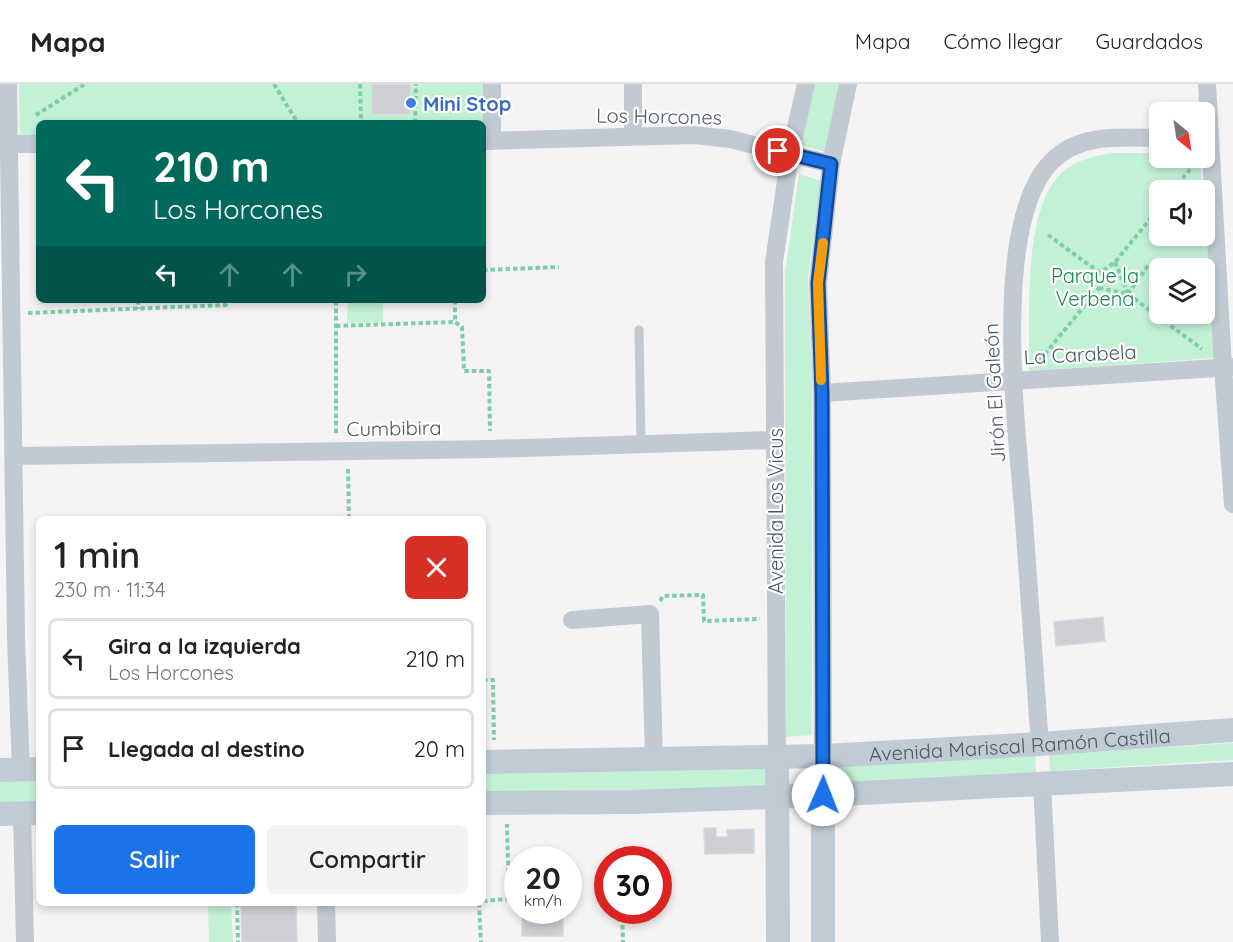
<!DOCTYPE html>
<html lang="es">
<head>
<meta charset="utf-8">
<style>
	:root { --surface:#fff; --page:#f2f2f2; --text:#222; --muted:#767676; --line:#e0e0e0; --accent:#1a73e8 }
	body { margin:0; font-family:Quicksand,sans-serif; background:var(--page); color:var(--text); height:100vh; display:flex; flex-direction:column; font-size:22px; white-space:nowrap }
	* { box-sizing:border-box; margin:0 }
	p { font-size:20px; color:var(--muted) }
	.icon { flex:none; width:33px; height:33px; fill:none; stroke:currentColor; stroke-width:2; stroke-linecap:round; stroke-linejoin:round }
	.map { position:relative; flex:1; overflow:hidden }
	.drawer { position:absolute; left:36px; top:432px; width:450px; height:390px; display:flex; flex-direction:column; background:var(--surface); border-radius:9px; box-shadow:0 3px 9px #0003 }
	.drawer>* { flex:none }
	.top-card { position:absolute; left:36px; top:36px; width:450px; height:183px; border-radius:9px; box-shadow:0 3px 9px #0003; background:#00695c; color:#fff; overflow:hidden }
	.needle { width:39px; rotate:150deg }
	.fabs { position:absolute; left:1149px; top:18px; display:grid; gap:12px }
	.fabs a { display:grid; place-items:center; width:66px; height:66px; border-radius:9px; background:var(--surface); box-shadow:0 3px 9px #0003; font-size:30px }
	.speed { position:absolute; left:504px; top:762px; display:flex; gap:12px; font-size:30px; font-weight:700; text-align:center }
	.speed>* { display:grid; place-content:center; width:78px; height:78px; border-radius:50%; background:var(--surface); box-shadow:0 3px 9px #0003; line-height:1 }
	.speed small { font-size:15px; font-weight:400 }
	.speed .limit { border:9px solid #d22; background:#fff; color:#111 }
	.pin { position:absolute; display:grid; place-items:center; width:51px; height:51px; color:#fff; margin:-26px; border:3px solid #fff; border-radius:50%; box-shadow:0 2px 6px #0007 }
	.me { position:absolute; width:66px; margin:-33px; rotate:1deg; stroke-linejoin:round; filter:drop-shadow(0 0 4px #0008) }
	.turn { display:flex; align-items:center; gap:21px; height:126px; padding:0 18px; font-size:27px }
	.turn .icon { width:78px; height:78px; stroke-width:2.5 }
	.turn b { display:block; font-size:42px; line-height:51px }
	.lanes { display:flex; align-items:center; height:57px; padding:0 18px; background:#0003; justify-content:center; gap:30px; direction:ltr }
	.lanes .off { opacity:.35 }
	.round { display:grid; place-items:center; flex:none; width:63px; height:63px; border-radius:9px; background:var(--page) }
	.summary { display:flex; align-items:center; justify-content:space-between; height:102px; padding:0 18px }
	h1 { font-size:36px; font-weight:600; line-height:45px }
	.action { display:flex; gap:12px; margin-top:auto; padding:12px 18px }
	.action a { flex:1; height:69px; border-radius:9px; background:var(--accent); color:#fff; font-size:24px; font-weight:600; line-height:69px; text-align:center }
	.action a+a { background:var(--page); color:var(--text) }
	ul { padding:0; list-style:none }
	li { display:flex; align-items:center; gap:18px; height:81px; margin:0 12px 9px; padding:0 6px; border:3px solid var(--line); border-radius:9px }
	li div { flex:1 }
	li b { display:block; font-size:22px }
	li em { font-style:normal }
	header { display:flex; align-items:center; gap:36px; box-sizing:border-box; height:84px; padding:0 30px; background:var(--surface); border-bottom:2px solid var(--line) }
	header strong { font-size:28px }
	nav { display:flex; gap:33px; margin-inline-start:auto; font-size:21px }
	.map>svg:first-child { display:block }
	.green { fill:#c3f1d5; fill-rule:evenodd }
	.building { fill:#cdcfd5; stroke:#d7d9de; stroke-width:1.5 }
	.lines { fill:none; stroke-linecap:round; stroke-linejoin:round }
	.path { stroke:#7ad0a6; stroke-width:4; stroke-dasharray:4.5 3; stroke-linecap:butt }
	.lane { stroke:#c1cad2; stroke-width:9 }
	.street { stroke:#c1cad2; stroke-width:18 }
	.secondary { stroke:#c1cbd6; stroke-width:24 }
	.route-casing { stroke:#114b97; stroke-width:15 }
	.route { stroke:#1a73e8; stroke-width:10 }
	.slow { stroke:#f59e0b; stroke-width:10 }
	.shop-dot { fill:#3f7fe0; stroke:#fff; stroke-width:2 }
	.labels { text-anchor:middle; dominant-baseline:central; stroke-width:4.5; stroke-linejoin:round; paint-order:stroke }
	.shop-label { font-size:20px; font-weight:bold; fill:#366cbe; stroke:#fff; text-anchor:start }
	.street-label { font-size:20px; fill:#4a5661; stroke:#fff }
	.park-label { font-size:20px; fill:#17864f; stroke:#fff }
</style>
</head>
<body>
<header>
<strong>Mapa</strong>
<nav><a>Mapa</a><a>Cómo llegar</a><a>Guardados</a></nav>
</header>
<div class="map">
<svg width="1233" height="858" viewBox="0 0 1233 858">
	<rect width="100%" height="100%" fill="#f5f3f3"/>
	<path class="green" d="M19,0H484L483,39H39V52H20Z
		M811,0H843L828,69L798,60Z
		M1112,69H1159L1160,74H1200L1203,106H1160V152H1204L1205,133L1214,274L1029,287C1030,234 1022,128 1061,89C1076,76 1093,72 1112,69ZM1160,184H1204V230H1160Z
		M799,90L821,97L808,194L812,295V651L786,653L785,189Z
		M348,216H383V238L347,239Z
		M1233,659V676L1050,687L1049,671Z
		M1035,669L1036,688L837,700L836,682Z
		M769,680L768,706L483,712V684Z
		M0,691H39V722L0,723Z
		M231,819L233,858H209L208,820Z"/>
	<path class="building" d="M372,0H410V30H372Z
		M1103,533L1105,557L1056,562L1054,538Z
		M704,744H716V753H728L727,746L754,745V769L705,770Z
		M241,819H296L297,858H242Z
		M522,826H563V852H522Z"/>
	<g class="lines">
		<path class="path" d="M274,0L296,36
			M360,0L361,36
			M36,31L85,0
			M415,39L416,0
			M1173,106L1193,82
			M1048,151L1100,189
			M1115,178L1128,210
			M483,186L559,183
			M1099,204L1128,210L1202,265
			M1128,210L1149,180
			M138,216V225
			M455,216V238L462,243L464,287H489L490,347
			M28,229L226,221V216
			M336,242L455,238
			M1040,276L1099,204L1100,189L1115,178L1160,123
			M336,349V216
			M348,385L349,435
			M660,517L663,512L703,511L704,537L760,535
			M483,596H493L494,656
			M483,817L509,815L507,740
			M237,819L238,858
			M479,819L481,858
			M622,826L623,858"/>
		<path class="lane" d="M639,246L641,360"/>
		<path class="street" d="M8,0L16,554L21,686
			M633,0V52
			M1207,0L1223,283L1233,420
			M483,57L693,51L730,55L831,80
			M492,57V0
			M8,60H39
			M822,309L1233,283
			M13,372L490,365L774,356
			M572,536L650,530L654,676
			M1040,660C1034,586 1029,512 1024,437C1018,353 989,140 1052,77C1081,48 1122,54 1160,54
			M777,673L774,178L790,70L806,0
			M1042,699L1050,858
			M823,711L822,309L818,199L831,80L848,0
			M22,729L25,858
			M326,819L327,858"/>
		<g class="secondary">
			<path d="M777,673L778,858"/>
			<path id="s1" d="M483,678L824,672L1040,660L1233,646"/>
			<path d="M0,686L39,685"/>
			<path d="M483,719L634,718L823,711L1233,690"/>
			<path d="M0,730L39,729"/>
			<path d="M823,858V711"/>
		</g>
	</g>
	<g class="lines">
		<defs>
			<path id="route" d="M778,67L831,80L818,199L822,309L823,711"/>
		</defs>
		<use href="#route" class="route-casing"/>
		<use href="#route" class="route"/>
		<path class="slow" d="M821,296L818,199L823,159"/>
	</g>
	<circle class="shop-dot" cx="411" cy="19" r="6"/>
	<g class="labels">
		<g class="shop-label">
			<text x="423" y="19">Mini Stop</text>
		</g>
		<g class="street-label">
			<text transform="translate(659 32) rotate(1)">Los Horcones</text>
			<text transform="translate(1080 270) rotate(-3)">La Carabela</text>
			<text transform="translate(994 309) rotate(-93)">Jirón El Galeón</text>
			<text transform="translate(394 344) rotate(-1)">Cumbibira</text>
			<text transform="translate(775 427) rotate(-90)">Avenida Los Vicus</text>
			<text stroke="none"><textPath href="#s1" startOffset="537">Avenida Mariscal Ramón Castilla</textPath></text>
		</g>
		<g class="park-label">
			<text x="1095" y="191">Parque la<tspan x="1095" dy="23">Verbena</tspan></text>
		</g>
	</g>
</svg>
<div class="fabs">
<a><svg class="needle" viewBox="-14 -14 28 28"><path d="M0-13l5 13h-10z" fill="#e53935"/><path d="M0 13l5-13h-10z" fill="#767676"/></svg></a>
<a><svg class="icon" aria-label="sound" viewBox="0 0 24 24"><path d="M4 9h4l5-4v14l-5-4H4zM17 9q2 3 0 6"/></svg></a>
<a><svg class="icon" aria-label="layers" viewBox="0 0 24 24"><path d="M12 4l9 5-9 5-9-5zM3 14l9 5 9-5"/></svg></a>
</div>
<div class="speed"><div>20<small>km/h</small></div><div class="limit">30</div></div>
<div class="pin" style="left:778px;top:67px;background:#d93025"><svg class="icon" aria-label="arrive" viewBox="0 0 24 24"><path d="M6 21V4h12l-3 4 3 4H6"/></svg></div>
<svg class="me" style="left:823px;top:711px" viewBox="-20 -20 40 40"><circle r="19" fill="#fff"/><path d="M0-13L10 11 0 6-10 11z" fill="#1a73e8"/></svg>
<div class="top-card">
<div class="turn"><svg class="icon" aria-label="left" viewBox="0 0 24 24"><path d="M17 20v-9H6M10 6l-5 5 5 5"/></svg><div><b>210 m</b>Los Horcones</div></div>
<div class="lanes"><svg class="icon" aria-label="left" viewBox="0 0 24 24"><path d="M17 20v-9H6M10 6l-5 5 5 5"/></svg><svg class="icon off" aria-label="ahead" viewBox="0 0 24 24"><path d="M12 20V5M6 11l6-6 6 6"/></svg><svg class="icon off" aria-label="ahead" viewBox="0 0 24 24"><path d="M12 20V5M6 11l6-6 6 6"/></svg><svg class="icon off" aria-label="right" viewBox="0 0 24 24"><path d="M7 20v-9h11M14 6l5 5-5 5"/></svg></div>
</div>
<section class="drawer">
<div class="summary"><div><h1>1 min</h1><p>230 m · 11:34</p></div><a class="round" style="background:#d93025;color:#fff"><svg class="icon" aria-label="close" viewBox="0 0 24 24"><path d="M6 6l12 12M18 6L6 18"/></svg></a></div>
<ul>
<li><svg class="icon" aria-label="left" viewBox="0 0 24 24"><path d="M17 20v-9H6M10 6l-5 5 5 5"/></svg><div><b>Gira a la izquierda</b><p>Los Horcones</p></div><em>210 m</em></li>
<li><svg class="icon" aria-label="arrive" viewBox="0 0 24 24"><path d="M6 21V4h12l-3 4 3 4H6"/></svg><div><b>Llegada al destino</b></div><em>20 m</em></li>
</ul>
<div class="action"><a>Salir</a><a>Compartir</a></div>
</section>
</div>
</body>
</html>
